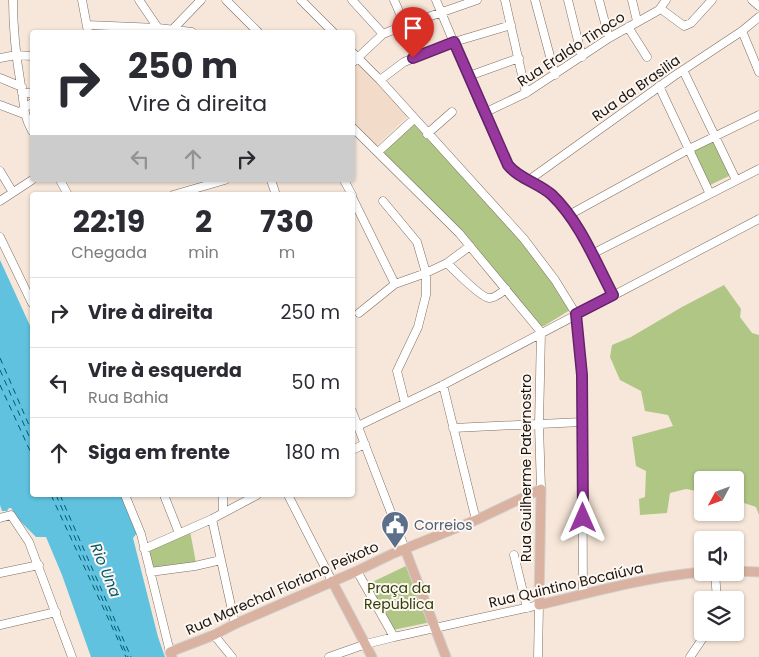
<!DOCTYPE html>
<html lang="pt">
<head>
<meta charset="utf-8">
<style>
	:root { --surface:#fff; --page:#f2f2f3; --text:#2b2b33; --muted:#7c7c81; --line:#e1e1e2 }
	body { margin:0; font-family:Poppins,sans-serif; background:var(--page); color:var(--text); height:100vh; display:flex; flex-direction:column; font-size:19px; white-space:nowrap }
	* { box-sizing:border-box; margin:0 }
	p { font-size:16px; color:var(--muted) }
	.icon { flex:none; width:28px; height:28px; fill:none; stroke:currentColor; stroke-width:2; stroke-linecap:round; stroke-linejoin:round }
	.map { position:relative; flex:1; overflow:hidden }
	.details { position:absolute; left:30px; top:192px; width:325px; height:305px; display:flex; flex-direction:column; background:var(--surface); border-radius:5px; box-shadow:0 1px 4px #0004 }
	.details>* { flex:none }
	.guide { position:absolute; left:30px; top:30px; width:325px; height:152px; border-radius:5px; box-shadow:0 1px 4px #0004; background:#fff; color:var(--text); overflow:hidden }
	.needle { width:32px; rotate:229deg }
	.buttons { position:absolute; left:694px; top:471px; display:grid; gap:10px }
	.buttons a { display:grid; place-items:center; width:50px; height:50px; border-radius:5px; background:var(--surface); box-shadow:0 1px 4px #0004; font-size:25px }
	.pin { position:absolute; display:grid; place-items:center; width:42px; height:42px; color:#fff; margin:-51px -21px; border-radius:50% 50% 50% 0; rotate:-45deg; box-shadow:0 0 5px #0007 }
	.pin .icon { rotate:45deg }
	.me { position:absolute; width:55px; margin:-28px; rotate:0deg; stroke-linejoin:round; filter:drop-shadow(0 0 4px #0008) }
	.turn { display:flex; align-items:center; gap:18px; height:105px; padding:0 15px; font-size:22px }
	.turn .icon { width:65px; height:65px; stroke-width:2.5 }
	.turn b { display:block; font-size:35px; line-height:42px }
	.lanes { display:flex; align-items:center; height:48px; padding:0 15px; background:#0003; justify-content:center; gap:25px; direction:ltr }
	.lanes .off { opacity:.35 }
	.eta { display:flex; justify-content:space-evenly; align-items:center; height:85px; text-align:center }
	.eta b { font-size:30px; font-weight:700; line-height:35px }
	ul { padding:0; list-style:none }
	li { display:flex; align-items:center; gap:15px; height:70px; padding:0 15px; border-top:1px solid var(--line) }
	li div { flex:1 }
	li b { display:block; font-size:19px }
	li em { font-style:normal }
	.map>svg:first-child { display:block }
	.built { fill:#f2dbc9 }
	.green { fill:#afc685 }
	.water { fill:#60c2de }
	.lines { fill:none; stroke-linecap:round; stroke-linejoin:round }
	.ferry { stroke:#00596c; stroke-width:1; stroke-dasharray:6 5; stroke-linecap:butt }
	.minor-casing { stroke:#7d6e63; stroke-width:9 }
	.major-casing { stroke:#d1d0cf; stroke-width:11 }
	.minor { stroke:#fff; stroke-width:8 }
	.major { stroke:#dab2a1; stroke-width:9 }
	.route-casing { stroke:#632467; stroke-width:12 }
	.route { stroke:#98379e; stroke-width:9 }
	.labels { text-anchor:middle; dominant-baseline:central; stroke-width:4; stroke-linejoin:round; paint-order:stroke }
	.street-label { font-size:14px; fill:#19140f; stroke:#fdf6f1 }
	.service-label { font-size:14px; fill:#4e5e75; stroke:#fdf6f1; text-anchor:start }
	.park-label { font-size:14px; fill:#303f08; stroke:#fdf6f1 }
	.water-label { font-size:15px; font-style:italic; fill:#00596c; stroke:#fdf6f1 }
</style>
</head>
<body>
<div class="map">
<svg width="759" height="657" viewBox="0 0 759 657">
	<rect width="100%" height="100%" fill="#f7e7da"/>
	<path class="built" d="M358,60L409,115L376,146L353,121V65Z"/>
	<path class="green" d="M414,124L496,211L541,266L570,310L544,326H541L382,153Z
		M714,140L731,175L710,185L693,151Z
		M724,285L741,309L740,317L752,333L759,335V515L756,507L735,500V480H702V492L686,489L670,493L667,513L640,515L639,499L645,497L646,471L636,466L632,437L673,426L668,415L645,411L641,391L620,380L610,357L612,345L631,337L682,307Z
		M190,531L196,563L153,568L149,550Z
		M408,565L431,622L393,630L368,584Z"/>
	<path class="water" d="M0,260L32,330V495H122L137,533L133,538L158,637L165,657H91L62,575L46,537H36L19,520L11,508H9L7,511H2L0,505Z"/>
	<g class="lines">
		<path class="ferry" d="M0,358L32,432
			M0,370L32,443
			M0,385L32,455
			M51,495L126,657
			M56,495L128,657
			M60,495L131,657"/>
		<defs>
			<path id="minor" d="M13,0C13,29 16,57 21,86C25,106 22,112 32,131
				M82,0L88,32
				M139,0L158,28
				M226,0L258,32
				M301,0L333,32
				M352,0L383,34
				M394,0L405,25
				M436,0L480,105L508,165C519,179 539,183 552,195C580,222 596,261 613,295
				M505,0L526,93
				M535,0L555,75
				M568,0L582,57
				M599,0L609,38
				M632,0L637,21
				M752,0L759,6
				M661,9L684,26L691,23L712,0
				M87,25L158,28L192,32
				M628,27L647,57
				M172,30L201,0
				M742,31L759,72
				M352,52L380,80L524,239L555,280L576,314L582,375L583,594
				M0,58L16,55L32,56
				M352,63L383,34L405,25L477,0
				M683,70L736,180
				M469,76L519,58
				M0,78L22,87
				M380,80L404,62L454,42L511,25
				M659,86L710,194
				M22,93H32
				M0,105L24,114
				M23,109L32,103
				M484,113L526,93L609,38L659,10L666,0
				M352,127L459,233L541,332L539,425L541,489
				M427,134L452,112
				M378,152L414,119
				M0,171L12,191
				M60,180L68,195
				M271,180L276,195
				M344,180L352,195
				M529,180L674,76L742,31L759,17
				M173,195L225,180
				M352,197L395,284L426,273L447,263L470,246
				M0,201L32,180
				M383,201L417,242L426,273V295L418,327L397,371L405,403
				M569,215L689,149L759,115
				M0,237L32,303
				M592,254L759,169
				M447,263C454,270 481,298 489,298C494,299 502,292 506,289
				M359,313L395,284
				M443,385L476,520
				M352,411L405,549
				M358,426L443,385L759,219
				M453,428L582,422
				M352,450L365,444
				M125,495L141,534L170,652
				M164,495L179,533
				M223,495V513
				M288,495L332,581
				M0,518L11,515L29,542L72,657
				M212,519L235,624
				M144,549L212,519L257,495
				M514,555L527,608
				M357,571L394,637
				M150,572L195,566L221,560
				M715,572L717,600
				M0,573L39,565
				M0,625L56,612
				M214,635L232,657
				M329,657L366,644L394,637L539,605L538,657
				M690,657L707,632"/>
			<path id="major" d="M405,549L446,657
				M735,571L759,572
				M332,581L372,657
				M172,657L170,652L214,635L235,624L357,571L392,554L476,520L541,489L539,605C593,592 647,577 702,572"/>
		</defs>
		<use href="#minor" class="minor-casing"/>
		<use href="#major" class="major-casing"/>
		<use href="#minor" class="minor"/>
		<use href="#major" class="major"/>
	</g>
	<g class="lines">
		<defs>
			<path id="route" d="M413,58L454,42L508,165C519,179 539,183 552,195C580,222 595,261 613,295L576,314L582,375L583,518"/>
		</defs>
		<use href="#route" class="route-casing"/>
		<use href="#route" class="route"/>
	</g>
	<defs>
		<symbol id="civic-pin" viewBox="-11 -11 22 30"><path d="M0 17L-7.5 6A9.5 9.5 0 1 1 7.5 6Z" fill="#5c6f8a" stroke="#fdf6f1"/><path d="M-.6-6.5H3V-4.5H.6V-3L4-1V1h2V6H-6V1h2V-1L-.6-3ZM-1.2 2.5V6h2.4V2.5Z" fill="#fff"/></symbol>
	</defs>
	<g fill-rule="evenodd">
		<use href="#civic-pin" x="379" y="509" width="32" height="43"/>
	</g>
	<g class="labels">
		<g class="street-label">
			<text transform="translate(571 49) rotate(-33)">Rua Eraldo Tinoco</text>
			<text transform="translate(636 88) rotate(-35)">Rua da Brasilia</text>
			<text transform="translate(526 468) rotate(-90)">Rua Guilherme Paternostro</text>
			<text transform="translate(566 585) rotate(-13)">Rua Quintino Bocaiúva</text>
			<text transform="translate(282 588) rotate(-24)">Rua Marechal Floriano Peixoto</text>
		</g>
		<g class="service-label">
			<text x="414" y="525">Correios</text>
		</g>
		<g class="park-label">
			<text x="399" y="588">Praça da<tspan x="399" dy="16">Republica</tspan></text>
		</g>
		<g class="water-label">
			<text transform="translate(106 570) rotate(68)">Rio Una</text>
		</g>
	</g>
</svg>
<div class="buttons">
<a><svg class="needle" viewBox="-14 -14 28 28"><path d="M0-13l5 13h-10z" fill="#e53935"/><path d="M0 13l5-13h-10z" fill="#7c7c81"/></svg></a>
<a><svg class="icon" aria-label="sound" viewBox="0 0 24 24"><path d="M4 9h4l5-4v14l-5-4H4zM17 9q2 3 0 6"/></svg></a>
<a><svg class="icon" aria-label="layers" viewBox="0 0 24 24"><path d="M12 4l9 5-9 5-9-5zM3 14l9 5 9-5"/></svg></a>
</div>
<div class="pin" style="left:413px;top:58px;background:#d93025"><svg class="icon" aria-label="arrive" viewBox="0 0 24 24"><path d="M6 21V4h12l-3 4 3 4H6"/></svg></div>
<svg class="me" style="left:583px;top:518px" viewBox="-20 -20 40 40"><path d="M0-17L14 15 0 8-14 15z" fill="#98379e" stroke="#fff" stroke-width="4"/></svg>
<div class="guide">
<div class="turn"><svg class="icon" aria-label="right" viewBox="0 0 24 24"><path d="M7 20v-9h11M14 6l5 5-5 5"/></svg><div><b>250 m</b>Vire à direita</div></div>
<div class="lanes"><svg class="icon off" aria-label="left" viewBox="0 0 24 24"><path d="M17 20v-9H6M10 6l-5 5 5 5"/></svg><svg class="icon off" aria-label="ahead" viewBox="0 0 24 24"><path d="M12 20V5M6 11l6-6 6 6"/></svg><svg class="icon" aria-label="right" viewBox="0 0 24 24"><path d="M7 20v-9h11M14 6l5 5-5 5"/></svg></div>
</div>
<section class="details">
<div class="eta">
<div><b>22:19</b><p>Chegada</p></div>
<div><b>2</b><p>min</p></div>
<div><b>730</b><p>m</p></div>
</div>
<ul>
<li><svg class="icon" aria-label="right" viewBox="0 0 24 24"><path d="M7 20v-9h11M14 6l5 5-5 5"/></svg><div><b>Vire à direita</b></div><em>250 m</em></li>
<li><svg class="icon" aria-label="left" viewBox="0 0 24 24"><path d="M17 20v-9H6M10 6l-5 5 5 5"/></svg><div><b>Vire à esquerda</b><p>Rua Bahia</p></div><em>50 m</em></li>
<li><svg class="icon" aria-label="ahead" viewBox="0 0 24 24"><path d="M12 20V5M6 11l6-6 6 6"/></svg><div><b>Siga em frente</b></div><em>180 m</em></li>
</ul>
</section>
</div>
</body>
</html>
